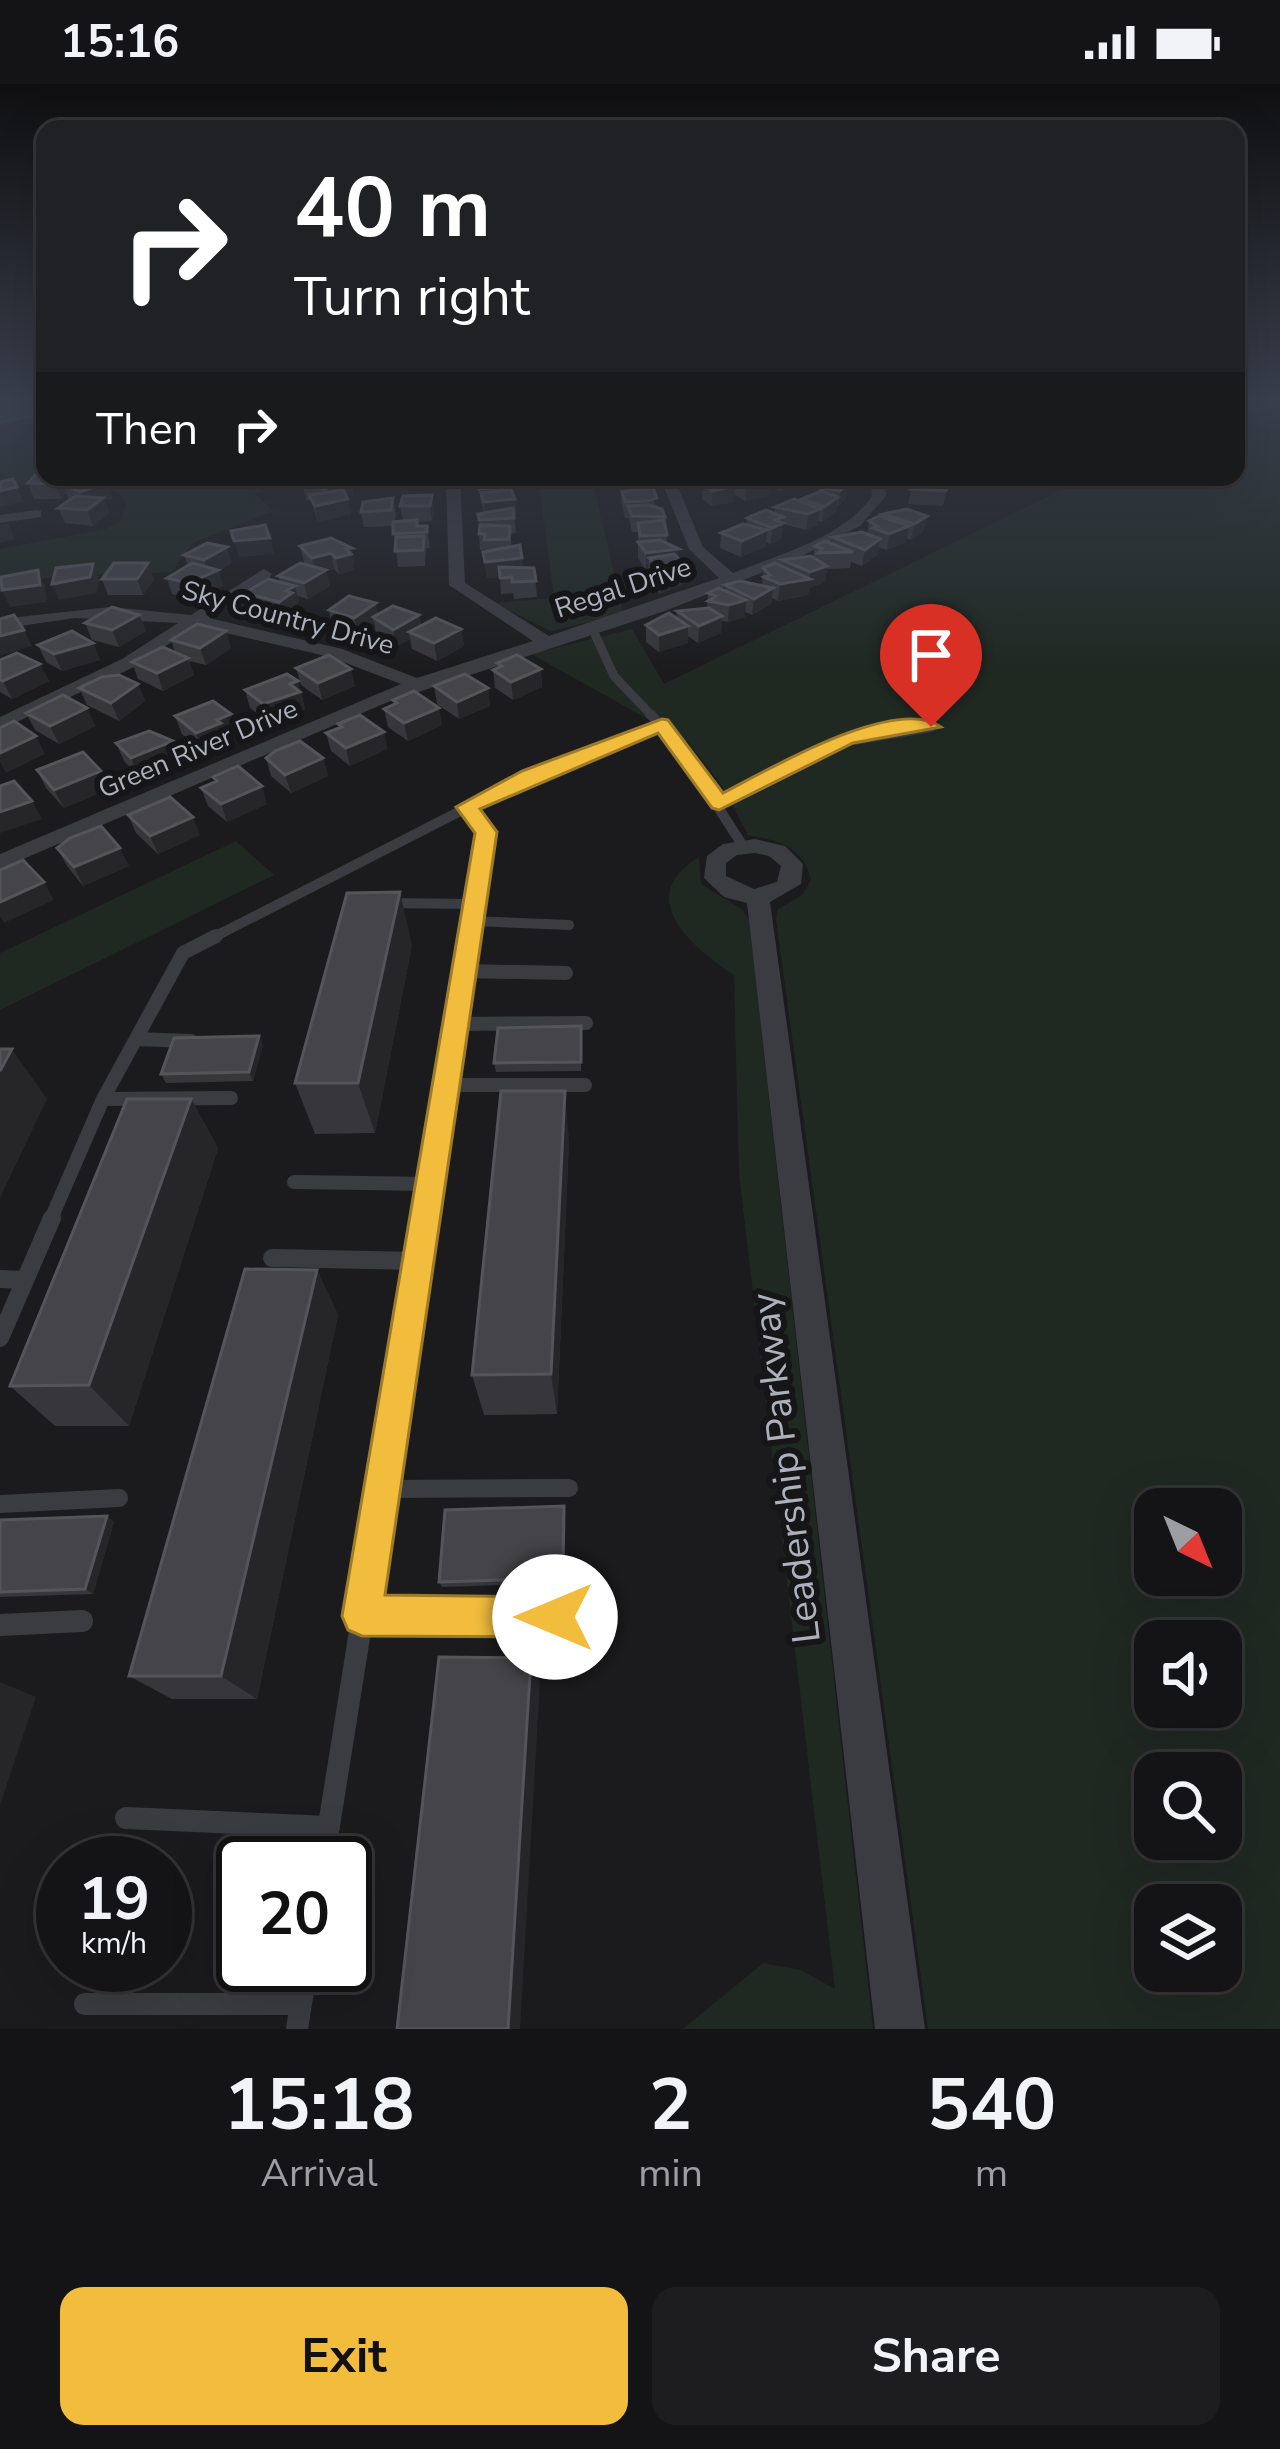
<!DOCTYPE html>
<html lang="en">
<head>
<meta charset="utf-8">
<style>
	:root { --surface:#141416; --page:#1d1d1f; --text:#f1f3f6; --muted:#9d9ea1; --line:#333335; --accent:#f2bd3d }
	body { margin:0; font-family:"Nunito Sans",sans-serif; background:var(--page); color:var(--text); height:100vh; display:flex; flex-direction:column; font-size:45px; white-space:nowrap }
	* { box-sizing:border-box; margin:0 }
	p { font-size:39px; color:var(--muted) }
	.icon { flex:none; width:66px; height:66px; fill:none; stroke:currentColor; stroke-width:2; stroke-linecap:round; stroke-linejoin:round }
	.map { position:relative; height:1945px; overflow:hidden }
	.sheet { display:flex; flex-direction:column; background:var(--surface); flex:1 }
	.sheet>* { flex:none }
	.hud { position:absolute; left:36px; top:36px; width:1209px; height:366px; border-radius:24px; box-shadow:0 12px 48px #0002,0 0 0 3px var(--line); background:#202124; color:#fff; overflow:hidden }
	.needle { width:78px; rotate:137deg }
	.fabs { position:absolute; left:1134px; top:1404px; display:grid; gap:24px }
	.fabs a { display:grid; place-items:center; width:108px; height:108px; border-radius:24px; background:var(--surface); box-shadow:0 12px 48px #0002,0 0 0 3px var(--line); font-size:60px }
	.speed { position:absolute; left:36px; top:1752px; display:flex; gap:24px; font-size:60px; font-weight:700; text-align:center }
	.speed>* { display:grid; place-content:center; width:156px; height:156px; border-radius:50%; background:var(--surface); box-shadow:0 12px 48px #0002,0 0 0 3px var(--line); line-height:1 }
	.speed small { font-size:30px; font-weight:400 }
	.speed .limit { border:6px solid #111; border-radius:18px; background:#fff; color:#111 }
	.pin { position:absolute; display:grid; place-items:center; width:102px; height:102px; color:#fff; margin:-123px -51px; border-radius:50% 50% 50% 0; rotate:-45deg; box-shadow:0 0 12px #0007 }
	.pin .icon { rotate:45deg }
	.me { position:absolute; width:132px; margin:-66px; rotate:270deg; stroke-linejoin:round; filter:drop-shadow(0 0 9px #0008) }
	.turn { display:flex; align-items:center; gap:42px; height:252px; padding:0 60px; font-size:54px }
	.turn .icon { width:156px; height:156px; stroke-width:2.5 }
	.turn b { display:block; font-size:84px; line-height:102px }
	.then { display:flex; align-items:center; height:114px; padding:0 60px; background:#0003; gap:24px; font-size:45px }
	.eta { display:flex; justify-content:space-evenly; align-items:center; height:204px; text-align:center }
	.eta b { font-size:72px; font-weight:700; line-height:84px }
	.action { display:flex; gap:24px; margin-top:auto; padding:24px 60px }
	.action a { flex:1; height:138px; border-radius:24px; background:var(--accent); color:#111; font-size:48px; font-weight:700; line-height:138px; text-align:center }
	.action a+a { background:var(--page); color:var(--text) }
	.status { display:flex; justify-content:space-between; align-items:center; height:84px; padding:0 60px; background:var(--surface); direction:ltr }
	.status svg { height:33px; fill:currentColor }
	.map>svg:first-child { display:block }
	.green { fill:#202822; fill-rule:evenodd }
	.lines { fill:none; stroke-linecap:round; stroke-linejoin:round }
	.lane-far4 { stroke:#3b3c42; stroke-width:9 }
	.lane-far3 { stroke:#3b3c42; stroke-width:10 }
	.lane-far2 { stroke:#3b3c42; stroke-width:14 }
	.lane-far1 { stroke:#3b3c42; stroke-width:18 }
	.lane { stroke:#3b3c42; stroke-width:22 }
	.street { fill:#3b3c42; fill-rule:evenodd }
	.wall { fill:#37373b }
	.shaded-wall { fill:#262629 }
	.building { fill:#444449; stroke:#54555b; stroke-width:3 }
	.route { fill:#f2bd3d; stroke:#9d7b28; stroke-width:3 }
	.labels { text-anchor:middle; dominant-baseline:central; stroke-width:12; stroke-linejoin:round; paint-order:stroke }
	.far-street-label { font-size:27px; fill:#adb1bc; stroke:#161518 }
	.near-street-label { font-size:39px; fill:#adb1bc; stroke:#161518 }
</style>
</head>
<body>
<div class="status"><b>15:16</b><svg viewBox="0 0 49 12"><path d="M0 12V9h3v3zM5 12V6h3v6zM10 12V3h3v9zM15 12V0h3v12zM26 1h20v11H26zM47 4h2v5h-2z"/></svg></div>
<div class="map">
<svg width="1280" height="1945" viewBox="0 0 1280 1945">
	<rect width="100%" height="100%" fill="#1b1b1d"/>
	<path class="green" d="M45,317V393H281L255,410L274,427L193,459L172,488L57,492L0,504V465L106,445L120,437L126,421C108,379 33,400 0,407V328Z
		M1236,317H1280V1945H928L776,836L777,826L802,811L811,796C803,762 779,757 748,751L722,702L687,657L531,570L632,545L664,600L1088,393H1236ZM1155,1425H1221V1491H1155ZM1155,1557H1221V1623H1155ZM1155,1689H1221V1755H1155ZM1155,1821H1221V1887H1155Z
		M538,393H592L623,530L551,547L494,519L554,514Z
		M236,757L274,791L0,926V869Z
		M699,773L701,800L743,826L749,836L873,1945H683L763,1879L801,1886L835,1905L739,1090L734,891C693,864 632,814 699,773Z"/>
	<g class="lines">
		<path class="lane-far4" d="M592,544L614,592L653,633"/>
		<path class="lane-far3" d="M650,630L674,655L743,762
			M719,719L847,657L931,643
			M467,723L486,749L469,855
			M384,819L475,820
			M472,837L569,841
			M210,855L529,692L662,640"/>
		<path class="lane-far2" d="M464,887L566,889
			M456,940L586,939
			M136,955L191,957
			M446,1001H585
			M103,1015L231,1014
			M294,1098L430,1100
			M50,1137L103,1015L183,869L216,852
			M425,1137L470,852"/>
		<path class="lane-far1" d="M272,1174L419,1177
			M0,1195L25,1196
			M0,1254L52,1134
			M383,1405L569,1404
			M0,1420L119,1414
			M368,1494L425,1134"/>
		<path class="lane" d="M362,1532L555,1533
			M0,1541L82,1537
			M126,1734L329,1743
			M323,1779L369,1491
			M85,1920H301
			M297,1945L307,1881"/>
		<path class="street" d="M446,393H460L465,499L549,552L719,494L689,465L660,393H732L678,403L703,463L733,489C779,470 842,455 872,412L870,393H884L886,412L860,442L796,475L665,527L388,618L0,785V770L401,600L330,573L196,542L134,583L0,646V633L122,575L178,539L75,534L0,545V535L110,523L191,531L264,485L272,490L270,493L209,534L342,565L417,594L533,557L449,501Z
			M36,426L41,427V433L0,439V431Z
			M755,755L785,762L803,780L801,800L770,818L925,1945H875L747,819L724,813L704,794L707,772L723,760ZM755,769L769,772L781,782L777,798L754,805L726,792V779L737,771Z"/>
	</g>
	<path class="wall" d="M67,393L69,399L113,414L105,417L109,429L93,442L65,439L58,424L69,416L66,409L61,415H34L28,399Z
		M316,393H364L365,398L352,406L353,411L347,413L351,430L318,438L311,417L306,416L303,401Z
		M373,393H398L399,401L385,402L374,398Z
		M404,393H433L434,400L406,402Z
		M487,393H512L517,430H514L516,449L511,450V463L523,484H534L537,513L514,515L513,509L501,510L500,493L487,494L483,468L486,465L480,466L479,450L478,430L484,429L482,420H481L478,398L487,397Z
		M619,393H649V398H645L646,406L665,433L667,459L687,483L686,499L660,510L654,503V496L648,490V485L646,486L638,474V448H632L629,434H625L622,423Z
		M729,393H825L811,397L799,394V400L781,407L769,403L768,412L745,417L734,410V418L712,422L702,415L703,399L707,398L708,394L729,398Z
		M911,393H940L939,398L948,399L943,422L908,420L911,405L914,400Z
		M829,395L846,414L837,422L836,428L822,438L818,437V441L806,446L783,440L781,455L770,460L766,458V462L741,473L720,464L721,449L746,440L747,434L775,429V423L802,418V415L820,407V404Z
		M432,411L434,427L432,437L417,438L418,442H427L430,464H426L425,482L398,483L393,442L364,443L361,428L393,414L396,430L395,437H403L400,422Z
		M907,425L924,447L911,456L906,454V458L887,466L878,463L877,471L862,482L851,478L850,484L827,485L825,498L809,504L808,511L778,517L772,514L771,520L752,531L745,528V533L728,538L722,537L721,549L698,559L688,552V559L659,568L646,558V541L676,534L677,527L707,524L708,509L725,506V501H762L763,484L781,482L782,476L813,473L815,462L832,460L833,453L867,450L869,437L882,433L883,430Z
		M331,454L355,480L353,481L354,486L339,490L334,485L326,487L330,502L308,515L298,512L299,518L295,521L296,526L283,534L250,525L245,509L280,498L278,492L307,481L304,478L300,462Z
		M227,463L231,479L219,487L223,502L194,515L172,510L167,494L188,482L184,471Z
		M102,495H154L143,511H108Z
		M329,526L419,531L421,542L461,545L464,562L437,577L412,565L410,555L396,563L376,549L374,539L358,551L332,543Z
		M139,531L146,547L119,563L92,556L85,539Z
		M171,556L231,564L206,581L189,577L194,591L163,607L138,595L132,578L175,568Z
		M93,559L100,576L62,587L46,578L38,561Z
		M0,576L40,580L49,597L12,615L0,608Z
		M497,579L541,585L542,603L513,616L495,604L493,586L497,585Z
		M296,584L355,602L322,616L301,601Z
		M298,597L305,625L268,638L250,624L245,606Z
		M138,600L145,617L119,637L87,621L79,604Z
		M434,602L488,604L490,622L459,635L437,620Z
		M393,616L442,641L408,657L388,643L384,625L394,621Z
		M87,624L95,642L59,660L35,646L26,629Z
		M175,632L237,648L225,653L227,657L203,667L182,650Z
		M338,640L384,648L387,665L350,682L331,667L326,649L339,644Z
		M116,659L180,675L139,692L124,677Z
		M266,674H323L328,692L291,709L271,692Z
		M37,686L101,687L109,705L64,724L46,704Z
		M213,693L267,720L227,738L208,722L201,704L215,698Z
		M128,731L200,751L158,770L136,749Z
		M57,764L129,782L83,802L67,782Z
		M412,861L375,1049L315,1050L295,999Z
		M581,942V987L496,988L494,979Z
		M263,961L253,997L166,999L161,990Z
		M191,1015L218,1064L129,1342H55L10,1302Z
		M569,1057L557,1330L484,1331L472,1291Z
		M317,1186L338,1231L257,1615H172L129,1592Z
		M564,1422V1499L442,1503L439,1498Z
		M107,1432L114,1438L93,1510L0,1513V1436Z"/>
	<path class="shaded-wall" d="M45,329V352L0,363V339Z
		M61,393H67L71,404L63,401L66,409L61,415L55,400Z
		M346,393H364L365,398L352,406L353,411L335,417L348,415L351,430L318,438L315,422L328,419L325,405L347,397Z
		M383,393H398L399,401L385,402Z
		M782,393H799V400L781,407Z
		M920,393H940L938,403L918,405Z
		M769,397L768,412L745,417L746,402Z
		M107,399L113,414L105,417L109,429L93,442L80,408Z
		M848,399L846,414L838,423L840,407Z
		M735,402L734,418L712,422V407Z
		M17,403L24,418L0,423V407Z
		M432,411L434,427L432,437L430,422Z
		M838,413L836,428L822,438L824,423Z
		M515,415L517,430L486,433L484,418Z
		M820,425L818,441L806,446L808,430Z
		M927,432L924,447L911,456L914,440Z
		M783,433L781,455L770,460L772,444L775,436Z
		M8,439L15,455L0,459V441Z
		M909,442L906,458L887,466L889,450Z
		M767,446L766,462L741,473L742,457Z
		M270,454L274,470L239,473L234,457Z
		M880,455L877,471L862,482L865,466Z
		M227,463L231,479L219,487L223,502L194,515L189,499L209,490L204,476Z
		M352,464L355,480L353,481L354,486L339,490L336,474L346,465Z
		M679,465L678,481L649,474L648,485L646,486V469Z
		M331,469L334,485L326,487L330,502L308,515L304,499L316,490L312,474Z
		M522,474L524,490L487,494L485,478Z
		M148,479L154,495L143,511L137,495Z
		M93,480L99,496L97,509L59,516L52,500Z
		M827,482L825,498L809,504L808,511L778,517L780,500L809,495L810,488Z
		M687,483L686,499L660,510L661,494Z
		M38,486L45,503L47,518L10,523L2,506Z
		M295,502L299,518L295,521L296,526L283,534L279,518L286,507Z
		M773,504L771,520L752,531L754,515Z
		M746,516L745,533L728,538L729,521Z
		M376,519L379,535L373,533L374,539L358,551L354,534Z
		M139,531L146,547L119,563L112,546Z
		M419,531L422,548H409L410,555L396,563L393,546Z
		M722,532L721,549L698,559L699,542Z
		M688,542V559L659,568V551Z
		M461,545L464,562L437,577L434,559Z
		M24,546L32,562L0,572V552Z
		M226,547L231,564L206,581L200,564Z
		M93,559L100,576L62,587L54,570Z
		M188,574L194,591L163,607L157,589Z
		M40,580L49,597L12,615L3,597Z
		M351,585L355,602L322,616L318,599Z
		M541,585L542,603L513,616L511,598Z
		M298,597L305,625L268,638L263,620L290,600Z
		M138,600L145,617L119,637L111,619Z
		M488,604L490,622L459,635L457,618Z
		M87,624L95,642L59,660L50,642Z
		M439,624L442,641L408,657L404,639Z
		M231,630L237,648L225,653L227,657L203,667L196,649L217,636Z
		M384,648L387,665L350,682L346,664Z
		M36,652L45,670L6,689L0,678V669Z
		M173,657L180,675L139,692L131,674Z
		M323,674L328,692L291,709L285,691Z
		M101,687L109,705L64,724L54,706Z
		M262,702L267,720L227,738L221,720Z
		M32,717L42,735L0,749V728Z
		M193,733L200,751L158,770L150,752Z
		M120,764L129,782L83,802L74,783Z
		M44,798L54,816L4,839L0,832V818Z
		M400,808L412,861L375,1049L358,999Z
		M259,952L263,961L253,997L249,988Z
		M12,965L47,1015L0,1114V987Z
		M565,1007L569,1057L557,1330L551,1290Z
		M191,1015L218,1064L129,1342L89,1301Z
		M317,1186L338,1231L257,1615L221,1592Z
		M107,1432L114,1438L93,1510L85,1505Z
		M531,1574L540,1598L520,1945H508Z
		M0,1598L36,1613L0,1721Z"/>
	<path class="building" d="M37,317L45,322V329L0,339V326Z
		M37,389H45V393H61L55,400L28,399Z
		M88,393L107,399L80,408L63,401Z
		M316,393H332L350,396L325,405L303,401Z
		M511,393L513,403L479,405L478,398Z
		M620,393H644L646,402H622Z
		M721,393L735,402L712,407L703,399L712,397L708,394Z
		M733,393H763L769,397L746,402Z
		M13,395L17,403L0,407V398Z
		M829,395L848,399L840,407L820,404Z
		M916,398L948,399L946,407L911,405Z
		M653,404L657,414L646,417L625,418L622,408Z
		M343,406L348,415L315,422L309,411Z
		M511,406L515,415L484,418L481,409Z
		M821,407L838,413L824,423L802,415Z
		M432,411L430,422H400L403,412Z
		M75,412L103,414L87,426L58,424Z
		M393,414L391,426L361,428L363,418Z
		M794,415L820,425L808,430L775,423Z
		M649,421L662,425L665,433L632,432L628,422Z
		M513,424L514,434L479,436L478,430Z
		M907,425L927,432L914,440L883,430Z
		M766,426L783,433L775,436L783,439L772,444L747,434Z
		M879,432L909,442L889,450L873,444L877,442L869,437Z
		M417,436V442H427V448L393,450V438Z
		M664,436L667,451L640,452L638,439Z
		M743,440L767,446L742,457L721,449Z
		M265,441L270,454L234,457L231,447Z
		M480,441L510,442L509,455L484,456L485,450H479Z
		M862,448L880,455L865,466L833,453Z
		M424,452L423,466L395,467L396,453Z
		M331,454L352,464L346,465L351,470L336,474L331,469L312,474L300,462Z
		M660,456L679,465L646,469L638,458Z
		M825,457L853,468L818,469L822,465L815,462Z
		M207,459L227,463L204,476L184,471Z
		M520,461L522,474L485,478L483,468Z
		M674,470L687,483L661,494L654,487L660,486L649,474Z
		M811,472L827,482L810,488L782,476Z
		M114,479H148L137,495H102Z
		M192,479L218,486L189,499L167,494Z
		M300,479L326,486L304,499L278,492Z
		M775,479L810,495L780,500L764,493L770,491L763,484Z
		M93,480L90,493L52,500L56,484Z
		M499,483L534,484L536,497L512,498V493L500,494Z
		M38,486L40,501L2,506L1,493Z
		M268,495L295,502L286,507L292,509L279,518L245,509Z
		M740,497L773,504L754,515L725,501Z
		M719,504L746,516L729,521L708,517L716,512L708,509Z
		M349,512L376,519L354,534L329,526Z
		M393,522L419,531L393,546L373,533Z
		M112,523L139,531L112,546L85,539Z
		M709,524L722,532L699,542L677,527Z
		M669,529L688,542L659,551L646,541Z
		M14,531L24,546L0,552V535Z
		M436,534L461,545L434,559L409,548Z
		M197,540L226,547L200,564L171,556Z
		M72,547L93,559L54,570L38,561Z
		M163,563L188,574L157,589L132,578Z
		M17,569L40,580L3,597L0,596V576Z
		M329,571L351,585L318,599L296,584Z
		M517,571L541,585L511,598L493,586L502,582L497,579Z
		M287,590L298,597L290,600L300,608L263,620L245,606Z
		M465,590L488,604L457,618L434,602Z
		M119,591L138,600L111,619L79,604L102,593Z
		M414,607L439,624L404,639L384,625L397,619L393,616Z
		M63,611L87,624L50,642L26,629Z
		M213,617L231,630L217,636L221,639L196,649L175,632Z
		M360,631L384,648L346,664L326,649L342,643L338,640Z
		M14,637L36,652L0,669V644Z
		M149,647L173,657L131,674L116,659Z
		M300,657L323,674L285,691L266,674L275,667Z
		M83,668L101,687L54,706L37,686Z
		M238,682L262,702L221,720L201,704L217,697L213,693Z
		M14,697L32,717L0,728V702Z
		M170,713L193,733L150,752L128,731Z
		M101,742L120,764L74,783L57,764L70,754Z
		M23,776L44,798L0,818V786Z
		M400,808L358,999H295L347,809Z
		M581,942V978L494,979L498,944Z
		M259,952L249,988L161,990L174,954Z
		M0,965H12L0,987Z
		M501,1007H565L551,1290L472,1291Z
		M127,1015H191L89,1301L10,1302Z
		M245,1185L317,1186L221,1592H129Z
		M564,1422L563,1494L439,1498L445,1426Z
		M107,1432L85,1505L0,1508V1436Z
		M439,1573L531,1574L508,1945H397Z"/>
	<linearGradient id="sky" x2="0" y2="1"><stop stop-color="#0f0f10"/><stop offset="0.54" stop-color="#393f4c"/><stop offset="1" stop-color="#393f4c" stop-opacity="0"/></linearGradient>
	<rect width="1280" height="589" fill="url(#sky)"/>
	<path class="route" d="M662,635L668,636L723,709C766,687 896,610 941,643L853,659L719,726L712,724L658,649L480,725L497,748L385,1511L555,1513L569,1518L575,1533L569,1547L555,1553L362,1552L348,1546L342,1532L475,749L456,723L522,687Z"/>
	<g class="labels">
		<g class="far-street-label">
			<text transform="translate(623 504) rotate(-18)">Regal Drive</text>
			<text transform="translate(288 534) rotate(15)">Sky Country Drive</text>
			<text transform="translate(198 665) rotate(-23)">Green River Drive</text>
		</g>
		<g class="near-street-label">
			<text transform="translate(786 1384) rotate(-97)">Leadership Parkway</text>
		</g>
	</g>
</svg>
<div class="fabs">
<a><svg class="needle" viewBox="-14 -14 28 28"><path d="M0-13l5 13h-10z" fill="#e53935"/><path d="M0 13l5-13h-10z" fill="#9d9ea1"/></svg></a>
<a><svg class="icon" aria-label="sound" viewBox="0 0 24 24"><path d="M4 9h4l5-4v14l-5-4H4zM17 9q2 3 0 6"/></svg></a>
<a><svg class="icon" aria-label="search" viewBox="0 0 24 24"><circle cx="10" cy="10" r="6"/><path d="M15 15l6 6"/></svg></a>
<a><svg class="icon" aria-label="layers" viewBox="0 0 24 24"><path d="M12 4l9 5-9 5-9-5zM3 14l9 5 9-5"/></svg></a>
</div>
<div class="speed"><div>19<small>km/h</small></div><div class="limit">20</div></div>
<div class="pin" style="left:931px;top:643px;background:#d93025"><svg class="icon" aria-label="arrive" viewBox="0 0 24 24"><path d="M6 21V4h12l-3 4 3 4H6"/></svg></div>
<svg class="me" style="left:555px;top:1533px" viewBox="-20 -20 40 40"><circle r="19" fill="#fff"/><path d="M0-13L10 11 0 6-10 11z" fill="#f2bd3d"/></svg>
<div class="hud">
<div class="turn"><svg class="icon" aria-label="right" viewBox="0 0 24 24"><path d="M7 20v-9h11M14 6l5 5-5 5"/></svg><div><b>40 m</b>Turn right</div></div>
<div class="then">Then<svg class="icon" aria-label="right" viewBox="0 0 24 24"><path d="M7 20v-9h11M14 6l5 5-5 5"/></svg></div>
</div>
</div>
<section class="sheet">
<div class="eta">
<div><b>15:18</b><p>Arrival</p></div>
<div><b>2</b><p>min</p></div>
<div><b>540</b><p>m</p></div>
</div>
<div class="action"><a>Exit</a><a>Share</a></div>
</section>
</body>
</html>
